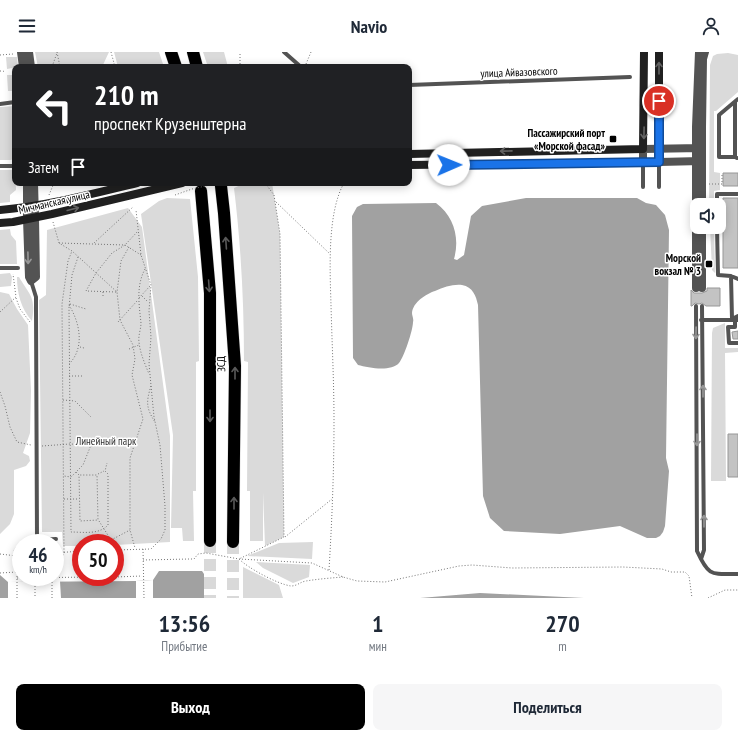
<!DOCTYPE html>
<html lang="ru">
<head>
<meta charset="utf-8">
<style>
	:root { --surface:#fff; --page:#f6f6f7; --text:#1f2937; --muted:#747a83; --accent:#000 }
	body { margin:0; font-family:"PT Sans Narrow",sans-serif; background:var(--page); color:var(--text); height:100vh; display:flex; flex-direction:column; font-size:15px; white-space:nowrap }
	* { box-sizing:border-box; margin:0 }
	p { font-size:13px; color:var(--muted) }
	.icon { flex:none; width:22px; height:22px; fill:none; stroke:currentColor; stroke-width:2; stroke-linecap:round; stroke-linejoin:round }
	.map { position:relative; height:546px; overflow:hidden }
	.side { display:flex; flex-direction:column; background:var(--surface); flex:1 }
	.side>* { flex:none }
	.guide { position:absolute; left:12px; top:12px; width:400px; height:122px; border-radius:8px; box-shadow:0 2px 10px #0003; background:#202124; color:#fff; overflow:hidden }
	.buttons { position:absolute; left:690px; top:146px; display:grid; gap:8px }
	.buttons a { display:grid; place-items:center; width:36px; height:36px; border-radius:8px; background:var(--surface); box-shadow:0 2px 10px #0003; font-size:20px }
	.speed { position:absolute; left:12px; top:482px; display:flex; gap:8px; font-size:20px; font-weight:700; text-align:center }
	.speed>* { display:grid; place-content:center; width:52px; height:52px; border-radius:50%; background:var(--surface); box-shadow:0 2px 10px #0003; line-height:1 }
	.speed small { font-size:10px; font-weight:400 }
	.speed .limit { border:6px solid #d22; background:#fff; color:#111 }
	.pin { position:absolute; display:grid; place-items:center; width:34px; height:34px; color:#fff; margin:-17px; border:2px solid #fff; border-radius:50%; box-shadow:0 1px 4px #0007 }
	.me { position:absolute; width:44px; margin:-22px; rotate:89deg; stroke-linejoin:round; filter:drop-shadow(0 0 3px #0008) }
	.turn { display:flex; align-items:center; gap:14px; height:84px; padding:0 16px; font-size:18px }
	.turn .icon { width:52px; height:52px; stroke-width:2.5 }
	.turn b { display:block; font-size:28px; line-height:34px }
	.then { display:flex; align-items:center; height:38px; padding:0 16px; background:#0003; gap:8px; font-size:15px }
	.eta { display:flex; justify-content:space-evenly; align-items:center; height:68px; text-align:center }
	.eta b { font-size:24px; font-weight:700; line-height:28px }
	.cta { display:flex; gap:8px; margin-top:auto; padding:8px 16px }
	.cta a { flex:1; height:46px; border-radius:8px; background:var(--accent); color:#fff; font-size:16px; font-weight:700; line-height:46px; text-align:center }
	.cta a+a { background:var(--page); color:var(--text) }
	header { display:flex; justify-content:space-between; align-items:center; height:52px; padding:0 16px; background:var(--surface); font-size:18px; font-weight:700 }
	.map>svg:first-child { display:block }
	.green { fill:#dadada }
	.water { fill:#a1a1a1 }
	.pier { fill:#fff }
	.building { fill:#c3c3c3; stroke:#979797 }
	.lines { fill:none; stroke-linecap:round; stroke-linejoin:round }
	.motorway-tunnel { stroke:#d9d9d9; stroke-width:12; stroke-dasharray:12 6; stroke-linecap:butt }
	.motorway-casing { stroke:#dbdbdb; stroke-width:13 }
	.path { stroke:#757575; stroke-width:1; stroke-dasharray:1 2; stroke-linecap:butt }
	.service { stroke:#535353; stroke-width:4 }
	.minor { stroke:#535353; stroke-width:8 }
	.tertiary { stroke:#535353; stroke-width:8 }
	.secondary { stroke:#202020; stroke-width:8 }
	.motorway { stroke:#000; stroke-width:12 }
	.path-bridge { stroke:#757575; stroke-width:1; stroke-dasharray:1 2; stroke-linecap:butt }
	.oneway { stroke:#636363 }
	.oneway2 { stroke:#595959 }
	.oneway3 { stroke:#989898 }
	.route-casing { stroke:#114b97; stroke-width:10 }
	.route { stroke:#1a73e8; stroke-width:7 }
	.poi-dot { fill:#000; stroke:#fff; stroke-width:1.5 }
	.labels { text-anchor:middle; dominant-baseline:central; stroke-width:3; stroke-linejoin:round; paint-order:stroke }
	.street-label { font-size:11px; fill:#000; stroke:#fff }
	.poi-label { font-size:11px; font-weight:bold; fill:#000; stroke:#fff; text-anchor:end }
	.park-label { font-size:11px; fill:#313131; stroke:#fff }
</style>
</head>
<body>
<header><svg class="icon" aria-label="menu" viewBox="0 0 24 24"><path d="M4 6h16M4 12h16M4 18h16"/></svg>Navio<svg class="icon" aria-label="person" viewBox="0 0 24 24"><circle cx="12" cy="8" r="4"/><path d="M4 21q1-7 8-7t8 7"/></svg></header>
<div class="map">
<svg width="738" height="546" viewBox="0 0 738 546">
	<rect width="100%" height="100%" fill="#fff"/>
	<path class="green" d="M35,0H109L102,15H38Z
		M114,0H159L164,15H118Z
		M203,0H224L228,15H208Z
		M728,1L738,3V40L716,59H714V120L720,121V138L714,139V153H709L710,13L713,4L717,2Z
		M6,5H17L18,15L7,17Z
		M7,23H15V39H8Z
		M15,54V106L11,108H0V55Z
		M0,118H15L16,138L10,143V150L0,151Z
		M245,131H272L274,143L280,182L284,485L265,494L263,440V489H250V439H247L248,310L244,309C244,251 241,194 234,136Z
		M167,146L190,147L198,225L199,309L196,310V439H193L194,489H183L182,476H171L173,383L141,162L159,149Z
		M128,156L142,175L170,384V490L115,493V491H81V494H63L62,480H42L39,248L46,243L47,178Z
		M710,175H714L715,221L712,218Z
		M10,177L11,183L16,189L17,212H0V178Z
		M10,221L12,225L11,234L0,235V222Z
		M17,225H19C30,244 36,244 32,269C21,257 17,241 17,225Z
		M0,240L9,242L17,257L28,273L31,339L30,381L23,401L29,404L30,409L26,414L14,418V462L10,472L0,482Z
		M725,271V296H738V300L725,301L726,429H711L712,281L713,276Z
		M313,490L312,507L247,504L279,491Z
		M256,510L310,513L309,525L293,531L263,516Z
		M243,515L279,533L283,546H243Z"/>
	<path class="water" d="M526,146H637L646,151L656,153L665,163L669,178L666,406L669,419L665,474L663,480L660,484L656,486H647L620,474L560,482L504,479L490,466L483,444L478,253C476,244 473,235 462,233C453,232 444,235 435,239C426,242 413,250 412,261C412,264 414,267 413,270C413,278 404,305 399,311C391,320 369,316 358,313L353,306L352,164L357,155L363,152L436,151C454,164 460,186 454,207L457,208L464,203L471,164L482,154Z
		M159,519H202L204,522V546H0V523L8,530L136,529L153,528Z
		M480,541L584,546H420Z"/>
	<path class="pier" d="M153,528V546H136V529Z
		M60,529L61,546H8V530Z"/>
	<path class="building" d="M723,121H738V134H723Z
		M723,146H738V216H723Z
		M707,236H720V254H706L702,251L699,252L695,251L692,254H691V238L694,241H702L707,239Z
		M738,279V287H733L732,280Z
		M728,382H738V425H728Z"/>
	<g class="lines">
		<path class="motorway-tunnel" d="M210,489V546
			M233,490V546"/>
		<defs>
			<path id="motorway" d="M171,0L176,15
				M193,0L197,15
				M221,134L224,161L235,314L233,490
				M201,139L210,241V489"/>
		</defs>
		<use href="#motorway" class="motorway-casing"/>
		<path class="path" d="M57,0L60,15
			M111,0L115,15
			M0,3L13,2
			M306,12L311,0
			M45,15L53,12L57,1
			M240,15V0
			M0,19H3L5,20
			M265,131L274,143L280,182L284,485L239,507C248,516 277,532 291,534C297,534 300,530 306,529C318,527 331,526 343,525
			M709,132H722V122H723
			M49,143L54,131
			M276,150L330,202
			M53,170L59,191L72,199L117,240
			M59,191L125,193L141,203
			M94,191L133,155
			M129,195L121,209L117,240L120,268L133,293L135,307L132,323L143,367L130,406V478L135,496
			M78,205L72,223L69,256L71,480C83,480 99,483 108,473V422L105,419L107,411
			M145,217C136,234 139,252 141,271C141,277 138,284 139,290C140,301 145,312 149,322
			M103,240V244
			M116,240L86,239L96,221L112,201L125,193L138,179
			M142,244L148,250
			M16,246L20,257L30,270
			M139,246L150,234
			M70,252L86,257
			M69,253C80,271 85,296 69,312
			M0,260L16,245L13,222
			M118,270L137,249
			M80,295L84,296
			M129,297L139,293
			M69,324H84
			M151,334C146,350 146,356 155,370
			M0,340L5,354L10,375L17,390L31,393
			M63,348L75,349L91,365
			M42,394L70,392L91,393L83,413L71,425L64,424
			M76,420L79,423L80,469L98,468L97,423H79
			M98,422L104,419
			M64,447H79
			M99,469L111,488V491
			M285,485L332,447
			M111,488L130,478
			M143,497L144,546
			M115,498L151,497L161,487L165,478V454L160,393L154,365L149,312L151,285L149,259L151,233L141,203L136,158
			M55,501L81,499
			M0,502L17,504
			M17,504L14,498L21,490L32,488
			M143,508L190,507H194L198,502L206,501L239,507L312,511L343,525L357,529L385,530L459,514L472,513L512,516L623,515L662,517L671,520H685L689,524L692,546
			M329,518C332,468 334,419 334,369C334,330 332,292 331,253C330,218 327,161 344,131
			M0,521L17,520
			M55,522L60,517L64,499L62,252L68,209L72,199
			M35,525V546
			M115,525L142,524
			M17,526L92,525
			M52,527V546
			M17,546V504H21
			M708,546L725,538H738"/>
		<path class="service" d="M284,0L301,15
			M409,33L630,25
			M735,50V105L737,106
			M0,52L15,50
			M735,105H719V63L738,47
			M643,110V135
			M659,110V135
			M0,114H15
			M717,153V142H738
			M717,175L718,223L731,224L738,227
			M0,216H18
			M731,224L732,267L738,264
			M31,229L36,245V257L37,488L56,487
			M696,254L697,499C709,525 711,522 738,522
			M701,268H738
			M735,268V275H728L729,291H738
			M701,507L704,498L702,254"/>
		<path class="minor" d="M643,110V97L701,96
			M659,110L701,109
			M702,153V75L703,7L705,0
			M27,167L29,225L31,229L36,225L35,166
			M702,175V236
			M696,236V75L699,0"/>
		<path class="tertiary" d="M21,0L23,15
			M29,0L31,15
			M27,131V167
			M34,131L35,166"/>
		<path class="secondary" d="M409,102L643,97L644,0
			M409,113L659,110V0
			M0,158C47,154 91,142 137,131
			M0,171L13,170L52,162L182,131"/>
		<use href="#motorway" class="motorway"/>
		<path class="path-bridge" d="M175,143L192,137L219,131"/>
	</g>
	<defs><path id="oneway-shaft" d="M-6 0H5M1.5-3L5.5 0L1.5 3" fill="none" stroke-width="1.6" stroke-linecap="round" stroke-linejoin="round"/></defs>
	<g class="oneway">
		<use href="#oneway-shaft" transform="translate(659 16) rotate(-90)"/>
		<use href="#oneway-shaft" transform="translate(644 81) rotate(91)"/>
		<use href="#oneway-shaft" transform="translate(506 99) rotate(179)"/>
		<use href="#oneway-shaft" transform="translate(73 157) rotate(-14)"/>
	</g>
	<g class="oneway2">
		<use href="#oneway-shaft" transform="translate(226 191) rotate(-94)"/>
		<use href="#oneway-shaft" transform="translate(209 234) rotate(86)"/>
		<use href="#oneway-shaft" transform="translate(235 321) rotate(-90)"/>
		<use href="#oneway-shaft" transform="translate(210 364) rotate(90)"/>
		<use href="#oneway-shaft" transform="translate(234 451) rotate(-90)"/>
	</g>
	<g class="oneway3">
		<use href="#oneway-shaft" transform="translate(28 206) rotate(89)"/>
		<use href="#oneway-shaft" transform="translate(696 281) rotate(91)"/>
		<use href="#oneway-shaft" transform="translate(703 339) rotate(-90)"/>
		<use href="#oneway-shaft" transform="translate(697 388) rotate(90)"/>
		<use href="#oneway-shaft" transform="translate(704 469) rotate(-90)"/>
	</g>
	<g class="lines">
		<defs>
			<path id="route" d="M449,113L659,110V49"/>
		</defs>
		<use href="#route" class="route-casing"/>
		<use href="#route" class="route"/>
	</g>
	<g class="poi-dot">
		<rect x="609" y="83" width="8" height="8" rx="2"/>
		<rect x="705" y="208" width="8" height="8" rx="2"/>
	</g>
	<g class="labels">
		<g class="street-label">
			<text transform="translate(519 20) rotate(-2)">улица Айвазовского</text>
			<text transform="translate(54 150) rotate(-13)">Мичманская улица</text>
			<text transform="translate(221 312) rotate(-92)">ЗСД</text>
		</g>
		<g class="poi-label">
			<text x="605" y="81">Пассажирский порт<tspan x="605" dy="13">«Морской фасад»</tspan></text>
			<text x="701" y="206">Морской<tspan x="701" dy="13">вокзал № 3</tspan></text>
		</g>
		<g class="park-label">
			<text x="106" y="389">Линейный парк</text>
		</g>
	</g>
</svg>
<div class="buttons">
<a><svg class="icon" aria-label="sound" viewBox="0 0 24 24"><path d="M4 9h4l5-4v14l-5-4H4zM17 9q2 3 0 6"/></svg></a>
</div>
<div class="speed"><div>46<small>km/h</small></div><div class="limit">50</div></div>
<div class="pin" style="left:659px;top:49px;background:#d93025"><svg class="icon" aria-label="arrive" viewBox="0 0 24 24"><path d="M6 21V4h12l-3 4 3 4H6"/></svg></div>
<svg class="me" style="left:449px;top:113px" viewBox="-20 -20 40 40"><circle r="19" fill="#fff"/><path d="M0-13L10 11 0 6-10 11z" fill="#1a73e8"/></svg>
<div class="guide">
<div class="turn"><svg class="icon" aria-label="left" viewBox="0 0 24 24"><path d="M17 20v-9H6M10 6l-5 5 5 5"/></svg><div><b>210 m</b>проспект Крузенштерна</div></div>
<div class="then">Затем<svg class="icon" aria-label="arrive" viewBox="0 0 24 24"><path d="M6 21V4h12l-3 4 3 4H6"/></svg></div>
</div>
</div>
<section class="side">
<div class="eta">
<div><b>13:56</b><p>Прибытие</p></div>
<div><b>1</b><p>мин</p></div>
<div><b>270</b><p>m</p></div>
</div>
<div class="cta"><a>Выход</a><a>Поделиться</a></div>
</section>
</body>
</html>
